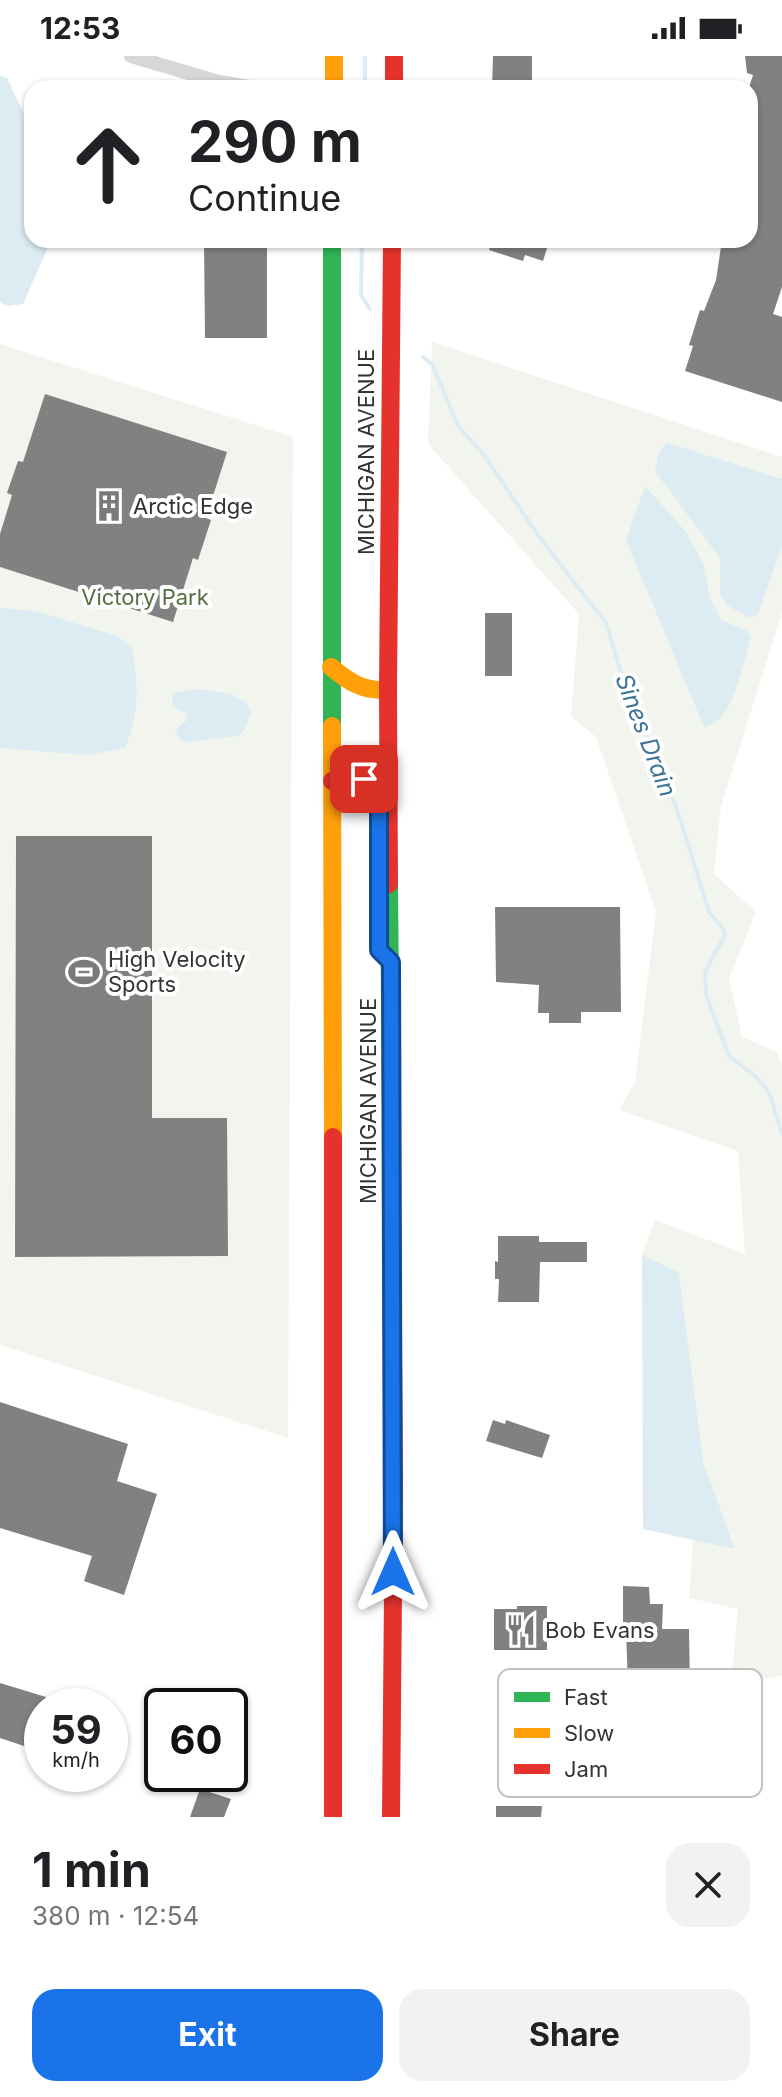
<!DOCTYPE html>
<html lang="en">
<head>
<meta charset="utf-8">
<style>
	:root { --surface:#fff; --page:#f2f2f2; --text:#202124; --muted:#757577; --accent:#1a73e8 }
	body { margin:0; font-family:Inter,sans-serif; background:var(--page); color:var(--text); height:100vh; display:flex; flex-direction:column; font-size:30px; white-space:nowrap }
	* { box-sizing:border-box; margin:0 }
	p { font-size:26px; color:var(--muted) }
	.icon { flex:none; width:44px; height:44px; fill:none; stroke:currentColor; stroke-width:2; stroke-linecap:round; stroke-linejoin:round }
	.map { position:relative; height:1761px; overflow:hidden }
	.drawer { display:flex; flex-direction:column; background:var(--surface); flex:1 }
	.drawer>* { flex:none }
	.top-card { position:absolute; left:24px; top:24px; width:734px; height:168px; border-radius:24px; box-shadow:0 2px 6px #0004; background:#fff; color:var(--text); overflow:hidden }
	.speed { position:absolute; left:24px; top:1632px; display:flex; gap:16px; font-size:40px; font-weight:700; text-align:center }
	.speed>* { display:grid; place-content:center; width:104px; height:104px; border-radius:50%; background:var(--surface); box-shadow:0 2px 6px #0004; line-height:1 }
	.speed small { font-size:20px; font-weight:400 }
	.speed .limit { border:4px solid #111; border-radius:12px; background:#fff; color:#111 }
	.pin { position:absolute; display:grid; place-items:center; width:68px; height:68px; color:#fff; margin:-34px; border-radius:16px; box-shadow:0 4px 12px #0006 }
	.me { position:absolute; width:88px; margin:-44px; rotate:0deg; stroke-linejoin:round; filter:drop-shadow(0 0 6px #0008) }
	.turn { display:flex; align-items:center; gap:28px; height:168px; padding:0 32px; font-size:36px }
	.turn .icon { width:104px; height:104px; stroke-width:2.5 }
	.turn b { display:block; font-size:56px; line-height:68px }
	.round { display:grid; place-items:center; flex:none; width:84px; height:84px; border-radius:24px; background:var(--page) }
	.summary { display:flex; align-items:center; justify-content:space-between; height:136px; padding:0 32px }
	h1 { font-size:48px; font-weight:700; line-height:60px }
	.cta { display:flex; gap:16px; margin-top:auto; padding:16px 32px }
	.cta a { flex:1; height:92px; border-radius:24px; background:var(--accent); color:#fff; font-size:32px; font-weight:700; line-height:92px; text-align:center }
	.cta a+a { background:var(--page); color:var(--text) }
	.status { display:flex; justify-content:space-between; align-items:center; height:56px; padding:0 40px; background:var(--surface); direction:ltr }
	.status svg { height:22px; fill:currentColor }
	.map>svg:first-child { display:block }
	.green { fill:#f1f5ed }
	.water { fill:#ddebf3 }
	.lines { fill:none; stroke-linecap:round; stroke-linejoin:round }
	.stream { stroke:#ddebf3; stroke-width:4 }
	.building { fill:#818181 }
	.street { stroke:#d7d7d7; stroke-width:14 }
	.fast { stroke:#30b455; stroke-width:18 }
	.slow { stroke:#ff9f0a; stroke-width:18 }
	.jam { stroke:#e5322d; stroke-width:18 }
	.route-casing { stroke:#114b97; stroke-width:20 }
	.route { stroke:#1a73e8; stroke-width:14 }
	.labels { text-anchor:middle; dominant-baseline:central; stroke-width:8; stroke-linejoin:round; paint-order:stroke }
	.street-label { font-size:22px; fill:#333; stroke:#fff }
	.poi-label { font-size:22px; fill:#333; stroke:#fff; text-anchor:start }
	.park-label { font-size:22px; fill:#56703f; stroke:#fff }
	.water-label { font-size:24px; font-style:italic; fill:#3f7597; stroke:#fff }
	.key { fill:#fff; stroke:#c2c2c2; stroke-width:2 }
	.key-label { font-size:22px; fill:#333 }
</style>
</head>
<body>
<div class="status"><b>12:53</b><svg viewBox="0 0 49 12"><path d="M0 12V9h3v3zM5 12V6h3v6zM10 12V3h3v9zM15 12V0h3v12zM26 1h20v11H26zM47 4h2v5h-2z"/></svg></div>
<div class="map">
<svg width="782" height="1761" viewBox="0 0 782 1761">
	<rect width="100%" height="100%" fill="#fff"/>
	<path class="green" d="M432,286L782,401V557L721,750L714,818L756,856L729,922L742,981L777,996L782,1010V1620L731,1629L738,1553L689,1542L693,1484L735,1492L703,1405L679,1216L642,1199L655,1164L745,1198L738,1095L619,1054L635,1026L656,856L596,681L571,661L579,558L428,388Z
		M0,288L293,381L288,1382L0,1289Z"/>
	<path class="water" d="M0,20L7,22C18,47 37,76 32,105C30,113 25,120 25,128C25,148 32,165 32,184H47L50,187L23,248L7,250L0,246Z
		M667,387L782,423V490L758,558L749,562L727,549L720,538V502L655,415L659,396Z
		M645,430L687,477L703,507L710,541L721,564L747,575L751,581C743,606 734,667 704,671L626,484Z
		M0,552L35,555L117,580L132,592C138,629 140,657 125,692L87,699L0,692Z
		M198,633L229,638L245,645L251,656L245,673L238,680L185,686L179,682L175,674L187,664V658L172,650L173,637Z
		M642,1199L679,1216L703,1405L735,1493L643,1473Z"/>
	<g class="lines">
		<path class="stream" d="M365,32V0
			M362,184L361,239L370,253
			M423,301L432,308L458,370L484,399L540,482L606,567L633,657L656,697L679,759L709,856L724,874V881L705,916L706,939L729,1000L755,1020L769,1036L782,1078"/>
	</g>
	<path class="building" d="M493,0H532V32H492Z
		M745,0H782V231L773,258L782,261V346L685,315L693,290L689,289L700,254L704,255L716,224L722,184H750V28L753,19L747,17Z
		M204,184H267V282H205Z
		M492,184H534L548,189L543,205L525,199L523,205L489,194Z
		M45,338L227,396L206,462L211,464L198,504L193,502L173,566L0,511V478L12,439L7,437L18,405L23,406Z
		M485,557H512V620H485Z
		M16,780H152V1062H227L228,1200L15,1201Z
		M495,851H620L621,956H581V967H549V957H538L539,929L496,926Z
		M498,1180H539V1186H587V1206H540L539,1246H498L499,1223H495V1205L498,1206Z
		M0,1346L128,1388L117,1425L157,1438L124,1539L84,1525L92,1500L0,1472Z
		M493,1364L505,1368L506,1364L550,1379L542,1402L486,1385Z
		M623,1530L649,1531L650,1548H663L662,1573H689L690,1632L628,1631L626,1574L623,1573Z
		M517,1550H547V1594H494V1553H517Z
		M0,1627L46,1641L30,1692L0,1682Z
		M200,1733L231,1743L224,1761H190Z
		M496,1750H542L541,1761H496Z"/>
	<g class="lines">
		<path class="street" d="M131,0L219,26L256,32"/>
		<path class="fast" d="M332,184V670
			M389,828L392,1165"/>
		<path class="slow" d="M334,0V32
			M331,611C350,627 363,635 388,634
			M332,670L333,1081"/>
		<path class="jam" d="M394,0V32
			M332,725L354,722L367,725L375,736L379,758
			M389,828L388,634L392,184
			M333,1081V1761
			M391,1761L394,1426L392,1165"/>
	</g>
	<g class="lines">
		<defs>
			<path id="route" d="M364,723L375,732L379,756V894L391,906L393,1516"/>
		</defs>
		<use href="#route" class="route-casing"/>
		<use href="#route" class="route"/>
	</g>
	<defs>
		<symbol id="building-bare" viewBox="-9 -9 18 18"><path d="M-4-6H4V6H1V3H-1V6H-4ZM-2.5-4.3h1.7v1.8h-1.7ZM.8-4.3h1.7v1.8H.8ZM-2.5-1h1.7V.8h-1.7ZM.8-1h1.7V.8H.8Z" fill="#7a7a7a" stroke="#fff" stroke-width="2.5" paint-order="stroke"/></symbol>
		<symbol id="stadium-bare" viewBox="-9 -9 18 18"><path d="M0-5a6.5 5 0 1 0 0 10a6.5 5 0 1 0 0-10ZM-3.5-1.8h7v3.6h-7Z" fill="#7a7a7a" stroke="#fff" stroke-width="2.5" paint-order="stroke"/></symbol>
		<symbol id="restaurant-bare" viewBox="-9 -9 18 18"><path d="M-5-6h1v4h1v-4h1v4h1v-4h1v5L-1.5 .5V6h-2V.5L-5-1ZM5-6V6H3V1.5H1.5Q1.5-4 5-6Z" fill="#7a7a7a" stroke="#fff" stroke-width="2.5" paint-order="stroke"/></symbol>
	</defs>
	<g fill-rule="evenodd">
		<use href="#building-bare" x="87" y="428" width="44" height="44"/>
		<use href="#stadium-bare" x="62" y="894" width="44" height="44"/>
		<use href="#restaurant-bare" x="499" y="1552" width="44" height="44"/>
	</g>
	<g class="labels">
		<g class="street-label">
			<text transform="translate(366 396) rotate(-90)">MICHIGAN AVENUE</text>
			<text transform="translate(368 1045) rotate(-90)">MICHIGAN AVENUE</text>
		</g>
		<g class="poi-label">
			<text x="133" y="450">Arctic Edge</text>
			<text x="108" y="903">High Velocity<tspan x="108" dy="25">Sports</tspan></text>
			<text x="545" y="1574">Bob Evans</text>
		</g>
		<g class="park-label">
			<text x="145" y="541">Victory Park</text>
		</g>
		<g class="water-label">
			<text transform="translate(646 679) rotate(69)">Sines Drain</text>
		</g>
	</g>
	<rect x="498" y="1613" width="264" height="128" rx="12" class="key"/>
	<rect x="514" y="1636" width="36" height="10" fill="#30b455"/>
	<rect x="514" y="1672" width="36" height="10" fill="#ff9f0a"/>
	<rect x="514" y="1708" width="36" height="10" fill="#e5322d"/>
	<g class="key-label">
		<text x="564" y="1649">Fast</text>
		<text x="564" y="1685">Slow</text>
		<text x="564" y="1721">Jam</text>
	</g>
</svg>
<div class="speed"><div>59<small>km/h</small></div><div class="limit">60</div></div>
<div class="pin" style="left:364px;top:723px;background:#d93025"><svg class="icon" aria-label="arrive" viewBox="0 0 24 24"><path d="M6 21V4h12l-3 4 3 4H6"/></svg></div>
<svg class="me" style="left:393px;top:1516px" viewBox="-20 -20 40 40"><path d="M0-17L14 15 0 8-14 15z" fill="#1a73e8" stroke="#fff" stroke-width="4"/></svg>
<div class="top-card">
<div class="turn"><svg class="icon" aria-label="ahead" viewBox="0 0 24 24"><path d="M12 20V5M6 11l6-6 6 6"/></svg><div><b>290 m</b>Continue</div></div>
</div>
</div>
<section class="drawer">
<div class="summary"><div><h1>1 min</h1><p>380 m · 12:54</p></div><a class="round"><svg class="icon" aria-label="close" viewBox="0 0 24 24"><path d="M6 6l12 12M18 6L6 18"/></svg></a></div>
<div class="cta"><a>Exit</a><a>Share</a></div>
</section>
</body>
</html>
